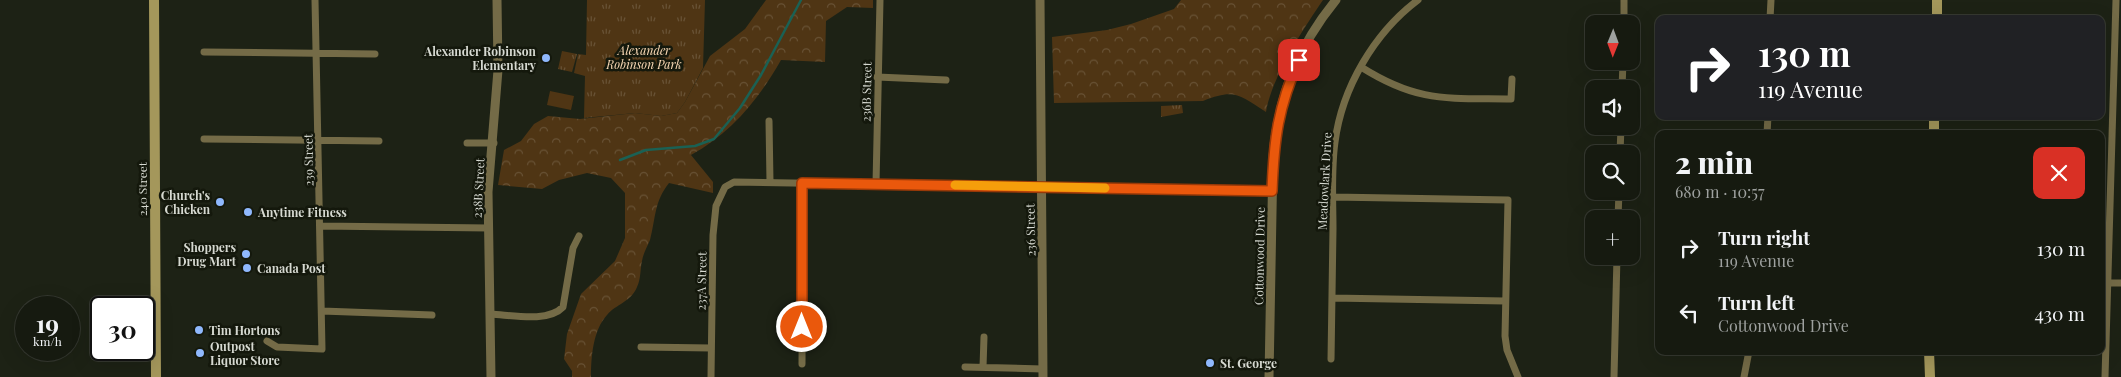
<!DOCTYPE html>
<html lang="en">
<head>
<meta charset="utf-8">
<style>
	:root { --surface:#161a10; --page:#23271e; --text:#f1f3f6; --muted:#9ea19f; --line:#353830 }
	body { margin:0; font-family:"Playfair Display",serif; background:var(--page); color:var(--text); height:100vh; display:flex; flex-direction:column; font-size:19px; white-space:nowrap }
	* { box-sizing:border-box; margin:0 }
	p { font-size:16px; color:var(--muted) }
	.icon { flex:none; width:28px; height:28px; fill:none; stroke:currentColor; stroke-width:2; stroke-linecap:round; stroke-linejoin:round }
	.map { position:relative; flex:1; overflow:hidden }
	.panel { position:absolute; left:1655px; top:130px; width:450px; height:225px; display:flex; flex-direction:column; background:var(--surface); border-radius:10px; box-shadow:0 5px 20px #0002,0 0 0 1px var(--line) }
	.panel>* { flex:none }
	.guide { position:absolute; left:1655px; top:15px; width:450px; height:105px; border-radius:10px; box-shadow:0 5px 20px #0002,0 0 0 1px var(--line); background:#202124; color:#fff; overflow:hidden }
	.needle { width:32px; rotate:181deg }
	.buttons { position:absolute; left:1585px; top:15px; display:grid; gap:10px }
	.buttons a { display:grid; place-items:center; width:55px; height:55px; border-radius:10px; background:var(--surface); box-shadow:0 5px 20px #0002,0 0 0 1px var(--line); font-size:25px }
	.speed { position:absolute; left:15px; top:296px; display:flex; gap:10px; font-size:25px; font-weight:700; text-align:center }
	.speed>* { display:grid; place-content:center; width:65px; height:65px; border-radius:50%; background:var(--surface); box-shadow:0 5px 20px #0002,0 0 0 1px var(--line); line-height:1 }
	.speed small { font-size:12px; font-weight:400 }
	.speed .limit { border:2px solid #111; border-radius:8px; background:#fff; color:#111 }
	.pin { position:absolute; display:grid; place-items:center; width:42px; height:42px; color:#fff; margin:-21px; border-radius:10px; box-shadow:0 2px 8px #0006 }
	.me { position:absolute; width:55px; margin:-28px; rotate:0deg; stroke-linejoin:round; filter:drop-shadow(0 0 4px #0008) }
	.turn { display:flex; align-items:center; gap:18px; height:105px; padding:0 20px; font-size:22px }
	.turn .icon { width:65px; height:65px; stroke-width:2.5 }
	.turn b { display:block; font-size:35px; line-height:42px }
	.round { display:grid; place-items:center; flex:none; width:52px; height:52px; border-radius:10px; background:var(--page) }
	.head { display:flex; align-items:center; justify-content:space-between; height:85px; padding:0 20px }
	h1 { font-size:30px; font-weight:800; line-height:38px }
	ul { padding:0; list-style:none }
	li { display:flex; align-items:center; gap:15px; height:65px; padding:0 20px }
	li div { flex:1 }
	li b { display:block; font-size:19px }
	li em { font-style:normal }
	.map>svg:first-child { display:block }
	.grass { fill:#4f3514 }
	.forest { fill:url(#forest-crowns) }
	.park { fill:url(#park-tufts) }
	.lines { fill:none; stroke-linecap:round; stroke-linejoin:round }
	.stream { stroke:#1a6154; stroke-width:2.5 }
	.minor { stroke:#746b47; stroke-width:7 }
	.tertiary { stroke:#746b47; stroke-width:9 }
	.secondary { stroke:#a4975b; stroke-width:10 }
	.route-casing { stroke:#983908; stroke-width:12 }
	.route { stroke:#ea580c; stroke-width:9 }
	.slow { stroke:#f59e0b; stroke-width:9 }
	.poi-dot { fill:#8fb8fd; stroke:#14180c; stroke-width:2 }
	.labels { text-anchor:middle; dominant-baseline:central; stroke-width:5; stroke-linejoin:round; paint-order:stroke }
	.park-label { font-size:12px; font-style:italic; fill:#fbdab6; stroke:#14180c }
	.poi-label { font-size:12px; font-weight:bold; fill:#d6d9d1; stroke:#14180c; text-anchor:start }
	.street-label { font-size:12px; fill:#d6d9d1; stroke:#14180c }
</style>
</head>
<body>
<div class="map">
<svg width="2121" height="377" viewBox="0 0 2121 377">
	<defs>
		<pattern id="forest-crowns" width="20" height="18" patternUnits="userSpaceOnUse" patternTransform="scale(1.25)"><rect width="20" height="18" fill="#4f3514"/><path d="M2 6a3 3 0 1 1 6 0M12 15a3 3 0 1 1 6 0" fill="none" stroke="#685235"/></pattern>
		<pattern id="park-tufts" width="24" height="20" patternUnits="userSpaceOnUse" patternTransform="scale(1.25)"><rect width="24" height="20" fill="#4f3514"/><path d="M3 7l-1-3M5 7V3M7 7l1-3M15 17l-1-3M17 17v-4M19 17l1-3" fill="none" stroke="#685235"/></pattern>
	</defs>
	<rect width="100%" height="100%" fill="#1d2215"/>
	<path class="grass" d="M550,91L574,96L571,110L547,105Z"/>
	<path class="forest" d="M766,0H873V8L847,7L826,21L825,62L781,60C759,99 731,133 691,155L713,182V193L669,183C654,202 656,217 650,240C647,247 643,254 642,261C640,270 641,278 637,287C631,302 616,304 607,315C593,330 591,357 591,377H572V371L564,359L567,334L581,294L615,261L625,238V193L611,178L587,173L559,180L542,189L498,185L504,150L521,141L534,124L548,116L580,119L635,113L661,116L677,113L685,102L710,56L745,29Z
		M1181,0H1323C1303,29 1271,79 1266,112C1239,95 1235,88 1203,101L1054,103L1052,37L1107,30L1131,24L1174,9Z"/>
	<path class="park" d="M587,0H705L703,68L685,102L677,113L661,116L635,113L584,118L585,76L574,73L578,54L586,55Z
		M562,51L577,54L572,72L558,69Z
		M1182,105L1183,113L1161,117V106Z"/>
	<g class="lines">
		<path class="stream" d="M620,160L646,150L695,146L714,139L740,108L761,75L801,0"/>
		<path class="minor" d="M1770,19L1771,0
			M1624,24V0
			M204,52L375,54
			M1361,67C1418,103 1447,98 1511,99L1512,79
			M877,77L946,80
			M1622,89L1623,61
			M769,121L770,182
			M1767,134L1768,116
			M204,139L379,141
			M467,143H494
			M1620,154L1621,126
			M876,184L880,0
			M1333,197L1508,200L1505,336L1507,350L1518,377
			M1618,219L1619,191
			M320,226L489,228
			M2101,283H2121
			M1332,298L1505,301
			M322,311L432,315
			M491,314C511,315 548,323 563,307L573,248L579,236
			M267,341L277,347L322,349L315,0
			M641,347L711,348
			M1331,359C1332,316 1332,273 1333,229C1333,201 1331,170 1335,142C1342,88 1374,33 1418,0
			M802,364L803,183
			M965,367L1043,369
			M983,367L984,337
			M711,377L713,235L716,206L725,187L734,182L1272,191
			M1614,377L1617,256
			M1744,377L1749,351
			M2105,377L2116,0"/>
		<path class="tertiary" d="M1040,0L1043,377
			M491,377L488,192L498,70L497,0
			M1269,377L1273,157C1277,99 1299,45 1336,0"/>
		<path class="secondary" d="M154,0L156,377
			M1937,19V0
			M1934,134V116
			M1929,351L1930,377"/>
	</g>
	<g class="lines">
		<defs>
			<path id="route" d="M802,327V183L1272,191C1274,139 1278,107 1299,60"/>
		</defs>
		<use href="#route" class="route-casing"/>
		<use href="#route" class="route"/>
		<path class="slow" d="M955,185L1105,188"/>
	</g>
	<g class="poi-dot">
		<circle cx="546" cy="58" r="5"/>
		<circle cx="220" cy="202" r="5"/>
		<circle cx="248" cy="212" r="5"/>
		<circle cx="246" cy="254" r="5"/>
		<circle cx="247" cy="268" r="5"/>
		<circle cx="199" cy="330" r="5"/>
		<circle cx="200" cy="353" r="5"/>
		<circle cx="1210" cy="363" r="5"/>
	</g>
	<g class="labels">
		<g class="park-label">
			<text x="644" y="50">Alexander<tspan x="644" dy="14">Robinson Park</tspan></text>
		</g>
		<g class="poi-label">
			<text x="536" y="51" text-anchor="end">Alexander Robinson<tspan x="536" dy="14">Elementary</tspan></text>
			<text x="210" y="195" text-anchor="end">Church's<tspan x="210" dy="14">Chicken</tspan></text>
			<text x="258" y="212">Anytime Fitness</text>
			<text x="236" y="247" text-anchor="end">Shoppers<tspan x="236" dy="14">Drug Mart</tspan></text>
			<text x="257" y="268">Canada Post</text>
			<text x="209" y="330">Tim Hortons</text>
			<text x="210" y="346">Outpost<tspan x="210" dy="14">Liquor Store</tspan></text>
			<text x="1220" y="363">St. George</text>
		</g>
		<g class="street-label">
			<text transform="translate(866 92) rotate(-89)">236B Street</text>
			<text transform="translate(308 160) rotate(-91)">239 Street</text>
			<text transform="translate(1324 181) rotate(-87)">Meadowlark Drive</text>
			<text transform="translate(478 188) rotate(-87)">238B Street</text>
			<text transform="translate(142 189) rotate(-90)">240 Street</text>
			<text transform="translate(1030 230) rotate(-91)">236 Street</text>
			<text transform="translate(1259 256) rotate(-89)">Cottonwood Drive</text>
			<text transform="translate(701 281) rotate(-89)">237A Street</text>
		</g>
	</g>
</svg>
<div class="buttons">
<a><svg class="needle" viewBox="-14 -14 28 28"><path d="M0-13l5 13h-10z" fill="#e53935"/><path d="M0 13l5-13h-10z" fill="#9ea19f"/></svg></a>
<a><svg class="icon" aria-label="sound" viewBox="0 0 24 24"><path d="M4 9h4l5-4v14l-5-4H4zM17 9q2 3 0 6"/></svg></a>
<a><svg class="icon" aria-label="search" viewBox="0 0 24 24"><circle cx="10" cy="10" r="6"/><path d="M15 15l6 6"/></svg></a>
<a>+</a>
</div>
<div class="speed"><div>19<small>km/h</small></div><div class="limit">30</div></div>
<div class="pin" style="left:1299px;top:60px;background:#d93025"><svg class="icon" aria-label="arrive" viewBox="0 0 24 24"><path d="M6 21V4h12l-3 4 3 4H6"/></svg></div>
<svg class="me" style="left:802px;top:327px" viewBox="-20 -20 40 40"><circle r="17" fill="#ea580c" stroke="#fff" stroke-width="3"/><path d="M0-11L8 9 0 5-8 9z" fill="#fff"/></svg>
<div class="guide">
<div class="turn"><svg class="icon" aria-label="right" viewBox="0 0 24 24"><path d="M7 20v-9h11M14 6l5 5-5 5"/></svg><div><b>130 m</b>119 Avenue</div></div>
</div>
<section class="panel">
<div class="head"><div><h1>2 min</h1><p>680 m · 10:57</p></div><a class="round" style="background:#d93025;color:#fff"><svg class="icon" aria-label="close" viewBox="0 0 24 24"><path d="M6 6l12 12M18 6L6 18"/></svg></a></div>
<ul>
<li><svg class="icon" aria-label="right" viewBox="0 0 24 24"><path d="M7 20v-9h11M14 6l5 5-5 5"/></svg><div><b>Turn right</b><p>119 Avenue</p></div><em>130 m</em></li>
<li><svg class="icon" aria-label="left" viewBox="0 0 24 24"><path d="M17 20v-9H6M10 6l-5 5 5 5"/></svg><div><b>Turn left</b><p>Cottonwood Drive</p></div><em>430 m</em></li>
</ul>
</section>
</div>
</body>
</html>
